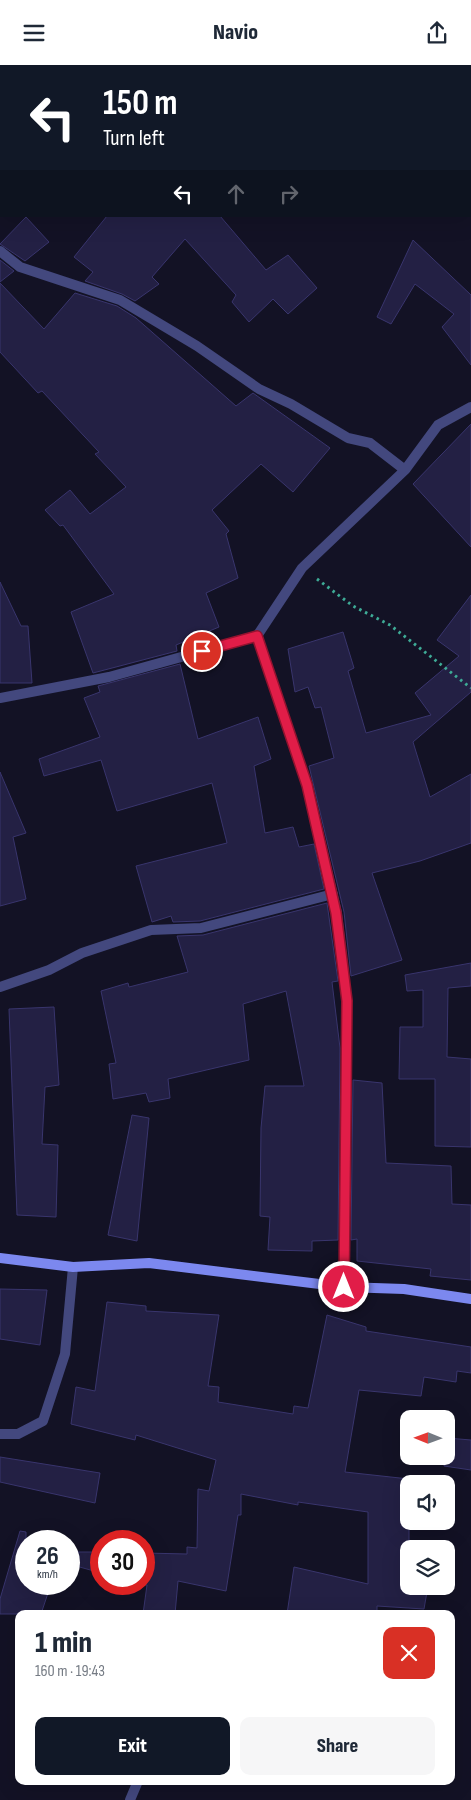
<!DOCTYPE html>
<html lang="en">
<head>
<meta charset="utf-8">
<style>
	:root { --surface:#fff; --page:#f6f6f7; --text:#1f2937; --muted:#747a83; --accent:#111827 }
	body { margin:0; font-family:"Sofia Sans Condensed",sans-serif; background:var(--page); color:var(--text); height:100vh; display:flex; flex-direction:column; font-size:19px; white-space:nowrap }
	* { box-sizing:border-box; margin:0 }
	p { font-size:16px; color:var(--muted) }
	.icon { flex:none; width:28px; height:28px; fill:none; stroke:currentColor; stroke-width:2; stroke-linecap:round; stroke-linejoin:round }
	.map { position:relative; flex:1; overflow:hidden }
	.details { position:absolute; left:15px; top:1545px; width:440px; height:175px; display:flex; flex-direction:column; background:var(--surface); border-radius:10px; box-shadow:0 5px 20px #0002 }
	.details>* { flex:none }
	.top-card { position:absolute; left:0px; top:0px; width:471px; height:152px; box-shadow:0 5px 20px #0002; background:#111827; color:#fff; overflow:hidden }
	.needle { width:32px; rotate:271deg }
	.buttons { position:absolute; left:400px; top:1345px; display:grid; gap:10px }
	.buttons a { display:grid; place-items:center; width:55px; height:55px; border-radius:10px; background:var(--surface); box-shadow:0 5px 20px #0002; font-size:25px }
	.speed { position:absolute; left:15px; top:1465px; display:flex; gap:10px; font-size:25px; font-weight:700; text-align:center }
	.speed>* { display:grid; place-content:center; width:65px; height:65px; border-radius:50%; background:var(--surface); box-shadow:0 5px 20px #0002; line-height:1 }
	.speed small { font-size:12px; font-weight:400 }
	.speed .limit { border:8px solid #d22; background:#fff; color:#111 }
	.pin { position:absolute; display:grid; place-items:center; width:42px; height:42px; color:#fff; margin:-21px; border:2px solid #fff; border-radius:50%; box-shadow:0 1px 5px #0007 }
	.me { position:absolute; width:55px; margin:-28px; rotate:0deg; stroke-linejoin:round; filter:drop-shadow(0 0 4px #0008) }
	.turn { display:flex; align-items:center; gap:18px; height:105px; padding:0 20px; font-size:22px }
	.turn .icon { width:65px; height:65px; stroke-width:2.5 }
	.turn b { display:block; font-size:35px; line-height:42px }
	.lanes { display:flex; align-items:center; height:48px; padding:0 20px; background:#0003; justify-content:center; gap:25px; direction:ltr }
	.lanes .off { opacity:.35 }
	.round { display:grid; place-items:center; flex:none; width:52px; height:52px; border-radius:10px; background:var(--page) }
	.overview { display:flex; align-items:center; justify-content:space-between; height:85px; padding:0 20px }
	h1 { font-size:30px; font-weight:800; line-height:38px }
	.primary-button { display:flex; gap:10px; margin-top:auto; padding:10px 20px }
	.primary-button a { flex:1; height:58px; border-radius:10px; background:var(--accent); color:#fff; font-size:20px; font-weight:800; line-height:58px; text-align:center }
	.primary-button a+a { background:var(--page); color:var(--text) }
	header { display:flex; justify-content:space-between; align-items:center; height:65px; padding:0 20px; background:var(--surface); font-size:22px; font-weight:800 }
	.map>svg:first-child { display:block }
	.building { fill:#232044; stroke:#39356d }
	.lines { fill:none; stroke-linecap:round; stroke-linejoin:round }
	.path { stroke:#3eab96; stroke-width:3; stroke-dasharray:2.5 4; stroke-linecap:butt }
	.street { stroke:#43487e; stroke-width:10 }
	.secondary { stroke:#7c88ef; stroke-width:10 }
	.route-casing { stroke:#92132f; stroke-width:12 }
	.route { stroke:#e11d48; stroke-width:9 }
</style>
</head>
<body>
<header><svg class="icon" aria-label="menu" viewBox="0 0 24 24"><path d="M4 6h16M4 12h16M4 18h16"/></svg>Navio<svg class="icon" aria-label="share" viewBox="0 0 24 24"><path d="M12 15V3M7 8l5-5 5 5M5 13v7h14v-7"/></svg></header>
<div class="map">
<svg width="471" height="1735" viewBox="0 0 471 1735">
	<rect width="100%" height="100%" fill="#131225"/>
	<path class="building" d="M107,151H220L266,205L288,190L317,223L288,249L273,234L249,257L232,237L236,230L185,174L152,212L159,219L135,236L122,229L85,216L93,207L74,192Z
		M26,152L49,177L25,196L0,179Z
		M413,175L471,230V300L442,262L454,249L415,219L391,259L377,252Z
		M0,195L14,206L0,217Z
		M0,218L44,264L75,228L117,241L136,253L236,341L253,328L330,383L293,427L261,399L212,445L229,466L226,469L238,513L206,528L219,562L176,580L177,586L93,608L71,547L114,529L63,460L60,461L45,445L70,425L90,449L126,422L95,389L99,387L42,326L38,328L0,287Z
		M471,359V482L413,419Z
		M0,517L21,561H28L32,618H0Z
		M471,530V627L413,677L430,732L471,709V778L420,796L372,808L402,895L351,911L344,847L309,701L334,693L321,642L315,643L308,622L295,627L288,584L343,567L354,603L348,606L366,668L431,650L415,628L459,591L437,575Z
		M180,599L198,674L258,652L271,694L254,701L265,768L293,762L299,782L314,779L324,824L200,856L173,857L171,851L152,857L136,801L227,778L212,718L117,746L101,695L44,711L39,694L100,672L84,633L100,627L98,621Z
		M0,707L26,768L13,772L26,834L0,841Z
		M327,838L338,916L332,917L340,983L338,1175L312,1176V1186L268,1185L270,1152L260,1151L261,1063L265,1021H304L286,926L243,939L249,995L168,1014L170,1033L149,1037L146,1028L113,1034L109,999L116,998L101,926L128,918L129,922L188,907L177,871L203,870Z
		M471,898V921L448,923L447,992L471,994V1082L435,1081V1014H399L400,962H423V925L407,926L405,910Z
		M54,942L59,1020L45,1022L42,1079L58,1080L56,1152L17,1150L9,944Z
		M353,1015L382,1018L386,1098L451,1101L452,1139L471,1140V1215L430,1211L431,1204L357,1196V1174L351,1175Z
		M132,1050L149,1053L137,1176L108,1170Z
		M0,1224L47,1225L40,1280L0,1274Z
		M107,1237L146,1241V1246L219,1250L208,1321L219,1322L218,1337L293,1349L294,1341L308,1343L327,1250L366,1262V1266L471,1282V1308L457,1306L456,1317L424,1312L421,1331L359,1325L345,1407L409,1414V1482L433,1483L409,1484V1521H428L424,1544L377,1541V1549H287L294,1502L368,1519V1447L298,1437V1440L241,1429V1450H238L226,1526L178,1516L175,1549H143L147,1520L128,1519H144V1488L187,1489V1482L197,1483L198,1424L209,1426L216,1395L136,1370L135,1375L71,1359L76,1322L95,1326Z
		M447,1373L471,1375V1405L444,1401Z
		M0,1392L100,1408L95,1438L0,1417Z
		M20,1466L26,1467V1519H51L41,1549H0V1534Z
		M69,1487H101V1508L69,1499Z"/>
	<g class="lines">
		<path class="path" d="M317,514L353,541L390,560L471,623"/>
		<path class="street" d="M0,186L20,202L120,235L197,281L259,324L291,339L348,373L370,378L405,405
			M257,571L307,720L337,848L347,937L344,1222
			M0,633L109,612L257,571L302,503L405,405L438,360L471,342
			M0,922L49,905L82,888L151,865L201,863L333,829
			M0,1369H18L43,1356L65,1289L73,1202
			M130,1735L138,1716"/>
		<path class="secondary" d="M0,1193L73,1202L149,1198L344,1222L404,1224L471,1234"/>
	</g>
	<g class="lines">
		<defs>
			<path id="route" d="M202,586L257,571L307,720L336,848L347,936L344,1222"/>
		</defs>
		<use href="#route" class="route-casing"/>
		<use href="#route" class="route"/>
	</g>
</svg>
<div class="buttons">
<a><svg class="needle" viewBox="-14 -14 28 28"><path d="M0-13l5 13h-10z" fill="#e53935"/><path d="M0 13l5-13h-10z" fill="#747a83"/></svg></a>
<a><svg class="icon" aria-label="sound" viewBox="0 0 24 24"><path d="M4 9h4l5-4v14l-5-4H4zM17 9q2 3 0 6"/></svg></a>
<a><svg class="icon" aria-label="layers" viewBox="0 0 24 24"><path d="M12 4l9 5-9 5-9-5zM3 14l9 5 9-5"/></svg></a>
</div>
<div class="speed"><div>26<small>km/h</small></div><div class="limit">30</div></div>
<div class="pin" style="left:202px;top:586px;background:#d93025"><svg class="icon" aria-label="arrive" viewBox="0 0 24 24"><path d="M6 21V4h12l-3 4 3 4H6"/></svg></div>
<svg class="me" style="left:344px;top:1222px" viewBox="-20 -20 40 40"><circle r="17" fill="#e11d48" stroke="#fff" stroke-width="3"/><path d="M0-11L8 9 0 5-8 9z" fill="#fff"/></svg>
<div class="top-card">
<div class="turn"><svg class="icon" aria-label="left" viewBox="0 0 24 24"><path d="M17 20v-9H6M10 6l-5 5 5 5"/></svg><div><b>150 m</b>Turn left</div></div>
<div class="lanes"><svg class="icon" aria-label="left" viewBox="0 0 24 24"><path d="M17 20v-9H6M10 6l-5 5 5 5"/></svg><svg class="icon off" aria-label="ahead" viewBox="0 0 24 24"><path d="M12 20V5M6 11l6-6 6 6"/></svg><svg class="icon off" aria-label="right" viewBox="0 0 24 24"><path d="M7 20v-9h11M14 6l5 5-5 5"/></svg></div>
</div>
<section class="details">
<div class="overview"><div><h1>1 min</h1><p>160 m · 19:43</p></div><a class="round" style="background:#d93025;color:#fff"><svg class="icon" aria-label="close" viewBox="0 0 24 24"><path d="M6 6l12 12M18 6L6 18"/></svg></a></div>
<div class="primary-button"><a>Exit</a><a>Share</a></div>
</section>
</div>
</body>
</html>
